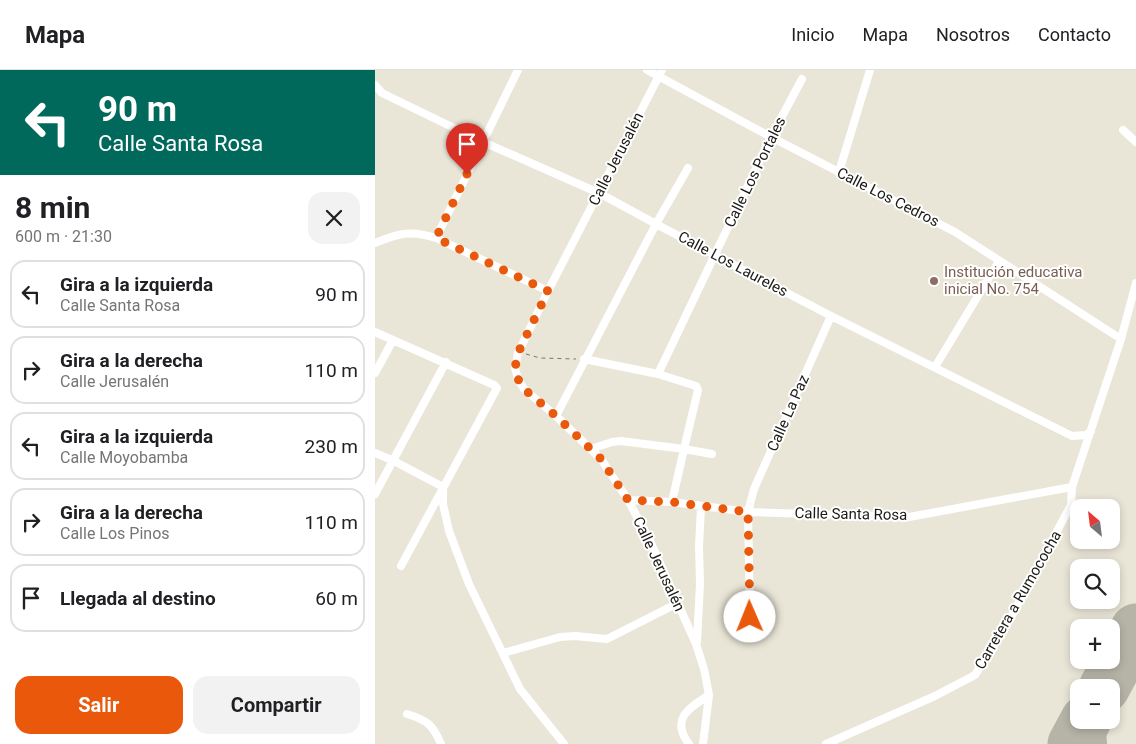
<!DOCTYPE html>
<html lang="es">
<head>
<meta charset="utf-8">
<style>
	:root { --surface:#fff; --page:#f2f2f2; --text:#202124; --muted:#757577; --line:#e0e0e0; --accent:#ea580c }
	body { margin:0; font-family:Roboto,sans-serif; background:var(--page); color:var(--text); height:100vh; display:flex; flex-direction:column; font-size:19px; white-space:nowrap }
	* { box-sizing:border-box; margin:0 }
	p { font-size:16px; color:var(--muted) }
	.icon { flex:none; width:28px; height:28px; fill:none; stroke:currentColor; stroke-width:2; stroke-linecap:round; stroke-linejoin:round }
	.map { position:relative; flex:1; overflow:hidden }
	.panel { display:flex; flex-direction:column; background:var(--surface); width:375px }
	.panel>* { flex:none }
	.hud { background:#00695c; color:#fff; overflow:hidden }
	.needle { width:32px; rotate:332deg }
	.tools { position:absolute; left:695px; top:429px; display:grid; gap:10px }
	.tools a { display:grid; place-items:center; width:50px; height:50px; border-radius:10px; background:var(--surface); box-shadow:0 2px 8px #0003; font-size:25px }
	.pin { position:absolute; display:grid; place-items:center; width:42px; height:42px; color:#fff; margin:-51px -21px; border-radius:50% 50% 50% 0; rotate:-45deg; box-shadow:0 0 5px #0007 }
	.pin .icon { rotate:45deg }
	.me { position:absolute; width:55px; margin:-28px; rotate:359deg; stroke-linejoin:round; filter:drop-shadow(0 0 4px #0008) }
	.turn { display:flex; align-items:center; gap:18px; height:105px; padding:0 15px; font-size:22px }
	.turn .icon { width:65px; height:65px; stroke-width:2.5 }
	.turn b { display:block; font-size:35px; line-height:42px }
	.round { display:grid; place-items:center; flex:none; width:52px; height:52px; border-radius:15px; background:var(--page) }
	.overview { display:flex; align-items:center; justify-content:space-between; height:85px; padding:0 15px }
	h1 { font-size:30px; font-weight:700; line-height:38px }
	.cta { display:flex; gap:10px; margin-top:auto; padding:10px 15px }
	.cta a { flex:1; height:58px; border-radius:15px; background:var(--accent); color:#fff; font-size:20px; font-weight:700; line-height:58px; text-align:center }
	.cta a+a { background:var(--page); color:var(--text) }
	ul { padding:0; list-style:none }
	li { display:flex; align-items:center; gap:15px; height:68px; margin:0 10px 8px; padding:0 5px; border:2px solid var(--line); border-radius:15px }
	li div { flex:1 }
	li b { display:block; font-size:19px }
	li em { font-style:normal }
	header { display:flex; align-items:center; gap:30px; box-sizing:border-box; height:70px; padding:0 25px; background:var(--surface); border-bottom:1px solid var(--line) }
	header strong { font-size:24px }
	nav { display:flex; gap:28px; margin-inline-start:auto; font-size:18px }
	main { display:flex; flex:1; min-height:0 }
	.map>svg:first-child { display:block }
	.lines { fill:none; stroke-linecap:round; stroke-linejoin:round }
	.taxiway { stroke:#b6b3a7; stroke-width:20 }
	.runway { stroke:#b6b3a7; stroke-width:51 }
	.path { stroke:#7b786f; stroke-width:1; stroke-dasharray:4 4; stroke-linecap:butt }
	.minor { stroke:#fff; stroke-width:8 }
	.route { stroke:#ea580c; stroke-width:9; stroke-dasharray:0 16.2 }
	.education-dot { fill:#8d6e63; stroke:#fff; stroke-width:2 }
	.labels { text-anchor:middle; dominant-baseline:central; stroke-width:4; stroke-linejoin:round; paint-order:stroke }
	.street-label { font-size:15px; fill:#1b1a15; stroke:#fff }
	.education-label { font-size:15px; fill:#785e54; stroke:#fff; text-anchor:start }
</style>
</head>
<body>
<header>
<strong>Mapa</strong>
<nav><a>Inicio</a><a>Mapa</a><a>Nosotros</a><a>Contacto</a></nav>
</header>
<main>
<section class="panel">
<div class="hud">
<div class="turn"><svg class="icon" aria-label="left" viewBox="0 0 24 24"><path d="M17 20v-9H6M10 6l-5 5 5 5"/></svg><div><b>90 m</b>Calle Santa Rosa</div></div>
</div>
<div class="overview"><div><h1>8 min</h1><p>600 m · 21:30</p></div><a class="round"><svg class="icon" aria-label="close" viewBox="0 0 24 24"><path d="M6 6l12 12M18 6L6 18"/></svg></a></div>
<ul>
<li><svg class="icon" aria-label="left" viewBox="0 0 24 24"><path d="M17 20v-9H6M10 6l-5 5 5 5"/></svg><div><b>Gira a la izquierda</b><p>Calle Santa Rosa</p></div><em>90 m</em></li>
<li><svg class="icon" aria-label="right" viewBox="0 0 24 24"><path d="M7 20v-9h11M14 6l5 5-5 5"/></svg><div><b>Gira a la derecha</b><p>Calle Jerusalén</p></div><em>110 m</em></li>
<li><svg class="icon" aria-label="left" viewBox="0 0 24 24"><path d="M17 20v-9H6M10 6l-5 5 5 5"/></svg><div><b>Gira a la izquierda</b><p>Calle Moyobamba</p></div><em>230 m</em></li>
<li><svg class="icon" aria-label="right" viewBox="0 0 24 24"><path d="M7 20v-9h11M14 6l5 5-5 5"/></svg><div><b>Gira a la derecha</b><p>Calle Los Pinos</p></div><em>110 m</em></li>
<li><svg class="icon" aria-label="arrive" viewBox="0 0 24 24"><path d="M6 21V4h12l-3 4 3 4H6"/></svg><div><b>Llegada al destino</b></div><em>60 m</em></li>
</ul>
<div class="cta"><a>Salir</a><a>Compartir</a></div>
</section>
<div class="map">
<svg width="761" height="674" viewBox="0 0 761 674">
	<rect width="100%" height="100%" fill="#e9e5d7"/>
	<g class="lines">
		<path class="taxiway" d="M720,650L722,674"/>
		<path class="runway" d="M729,618L761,559
			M698,674L711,650"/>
		<path class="path" d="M151,284L165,288L201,289"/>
		<path class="minor" d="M272,0L396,67L580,162L746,269
			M287,0L173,221L143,283L140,298L143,309L149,319L181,346L226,389L253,430L275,471L321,574L329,599L334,625L328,674
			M0,15L7,23L108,72L224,123L281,154L456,246L697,366L711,365L716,361
			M748,60L761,72
			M464,102L495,0
			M61,168L143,0
			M0,173C24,163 36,160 61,168L173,221
			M0,262L119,315L122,318L26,496
			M209,289L283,304L321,316L323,320L309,379L246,371L237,372L216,379
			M560,297L624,191
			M0,303L18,270
			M283,304L396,67L427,9
			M181,346L281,154L313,98
			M0,383L19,391L68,417
			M68,419V434L74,461L94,514L145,619L189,674
			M0,424L71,292
			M253,430L297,432L373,442L534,447L697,417
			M297,432L309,379L337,384
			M375,547L373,442L379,419L456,246
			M322,572L325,514L324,476L326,437
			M128,583L185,567L200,566L232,569L303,533
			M32,644C52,650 58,655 66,674
			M314,674C295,649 314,638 334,625
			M451,674L560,626L600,605L629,560L696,435L697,417L746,269L761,213"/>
	</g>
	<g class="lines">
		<path class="route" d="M92,104L61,168L173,221L143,283L140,298L143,309L149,319L181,346L226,389L253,430L297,432L373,442L375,547"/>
	</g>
	<circle class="education-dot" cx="559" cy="211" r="5"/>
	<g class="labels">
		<g class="street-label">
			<text transform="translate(241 89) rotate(-63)">Calle Jerusalén</text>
			<text transform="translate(380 102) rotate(-64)">Calle Los Portales</text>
			<text transform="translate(513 127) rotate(27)">Calle Los Cedros</text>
			<text transform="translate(358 194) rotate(28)">Calle Los Laureles</text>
			<text transform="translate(413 343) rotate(-66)">Calle La Paz</text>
			<text transform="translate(476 444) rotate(1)">Calle Santa Rosa</text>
			<text transform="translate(284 494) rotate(65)">Calle Jerusalén</text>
			<text transform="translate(643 530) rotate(-60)">Carretera a Rumococha</text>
		</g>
		<g class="education-label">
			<text x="569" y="202">Institución educativa<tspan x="569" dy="17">inicial No. 754</tspan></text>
		</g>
	</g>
</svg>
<div class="tools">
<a><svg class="needle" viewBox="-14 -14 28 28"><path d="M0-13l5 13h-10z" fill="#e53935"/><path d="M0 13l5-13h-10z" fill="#757577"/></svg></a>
<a><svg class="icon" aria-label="search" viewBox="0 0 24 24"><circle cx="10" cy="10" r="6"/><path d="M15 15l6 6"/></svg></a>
<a>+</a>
<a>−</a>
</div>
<div class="pin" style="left:92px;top:104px;background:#d93025"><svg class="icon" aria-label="arrive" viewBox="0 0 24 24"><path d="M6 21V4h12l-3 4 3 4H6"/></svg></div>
<svg class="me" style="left:375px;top:547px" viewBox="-20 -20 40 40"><circle r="19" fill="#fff"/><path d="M0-13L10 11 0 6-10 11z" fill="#ea580c"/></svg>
</div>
</main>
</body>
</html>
